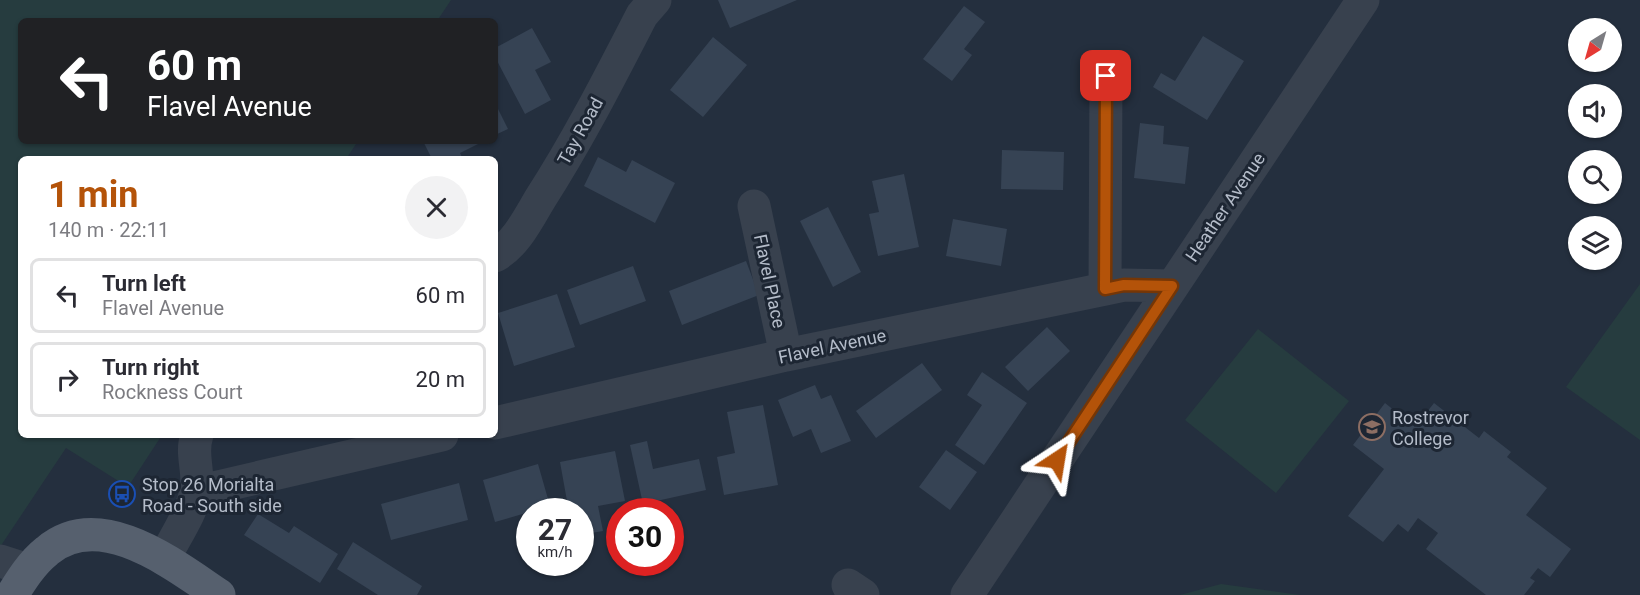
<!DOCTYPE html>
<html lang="en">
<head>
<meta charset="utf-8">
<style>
	:root { --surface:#fff; --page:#f2f2f3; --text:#2b2b33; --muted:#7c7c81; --line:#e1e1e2; --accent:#b45309 }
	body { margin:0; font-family:Roboto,sans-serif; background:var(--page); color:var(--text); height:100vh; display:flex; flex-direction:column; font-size:22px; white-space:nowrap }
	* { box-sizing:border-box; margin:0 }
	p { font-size:20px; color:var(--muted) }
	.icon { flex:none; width:33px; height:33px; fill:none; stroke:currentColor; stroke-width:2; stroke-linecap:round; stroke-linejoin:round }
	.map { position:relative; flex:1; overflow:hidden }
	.panel { position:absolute; left:18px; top:156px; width:480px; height:282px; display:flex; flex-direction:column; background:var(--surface); border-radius:9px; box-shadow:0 2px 4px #0004 }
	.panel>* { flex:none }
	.top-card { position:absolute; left:18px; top:18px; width:480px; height:126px; border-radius:9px; box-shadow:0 2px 4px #0004; background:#202124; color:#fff; overflow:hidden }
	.needle { width:39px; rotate:217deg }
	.tools { position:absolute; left:1568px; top:18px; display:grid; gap:12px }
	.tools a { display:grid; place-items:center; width:54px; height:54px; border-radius:50%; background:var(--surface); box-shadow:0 2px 4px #0004; font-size:30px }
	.speed { position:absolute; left:516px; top:498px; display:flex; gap:12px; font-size:30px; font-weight:700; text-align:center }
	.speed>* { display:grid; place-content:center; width:78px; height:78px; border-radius:50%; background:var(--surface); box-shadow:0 2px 4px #0004; line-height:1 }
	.speed small { font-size:15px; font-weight:400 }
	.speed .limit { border:9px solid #d22; background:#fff; color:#111 }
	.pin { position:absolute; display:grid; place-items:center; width:51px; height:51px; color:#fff; margin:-26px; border-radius:12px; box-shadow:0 3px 9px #0006 }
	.me { position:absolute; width:66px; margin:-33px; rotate:33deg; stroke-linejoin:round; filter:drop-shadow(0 0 4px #0008) }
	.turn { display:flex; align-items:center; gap:21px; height:126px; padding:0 30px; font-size:27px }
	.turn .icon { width:78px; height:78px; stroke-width:2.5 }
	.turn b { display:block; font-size:42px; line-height:51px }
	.round { display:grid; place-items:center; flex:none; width:63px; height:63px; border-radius:32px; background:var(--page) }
	.overview { display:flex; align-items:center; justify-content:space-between; height:102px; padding:0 30px }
	h1 { font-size:36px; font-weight:700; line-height:45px; color:var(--accent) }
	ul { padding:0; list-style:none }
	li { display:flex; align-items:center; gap:18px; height:75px; margin:0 12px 9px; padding:0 18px; border:3px solid var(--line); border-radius:9px }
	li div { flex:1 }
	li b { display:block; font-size:22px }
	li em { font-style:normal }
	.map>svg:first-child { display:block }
	.green { fill:#263c3f }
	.building { fill:#364354 }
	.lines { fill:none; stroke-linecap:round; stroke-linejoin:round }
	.minor { stroke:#38414e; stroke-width:33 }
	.major { stroke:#56606e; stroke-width:33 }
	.route-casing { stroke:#753606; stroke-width:15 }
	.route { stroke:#b45309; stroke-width:10 }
	.labels { text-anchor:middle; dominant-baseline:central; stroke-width:6; stroke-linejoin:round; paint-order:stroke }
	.street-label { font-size:18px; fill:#b4bcc9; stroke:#1d2633 }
	.poi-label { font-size:18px; fill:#b4bcc9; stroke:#1d2633; text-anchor:start }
</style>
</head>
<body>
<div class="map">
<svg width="1640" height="595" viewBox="0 0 1640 595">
	<rect width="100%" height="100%" fill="#242f3e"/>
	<path class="green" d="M0,0H451L437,21H21V141H358L346,159H21V435H162L128,487L66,448L0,547Z
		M1640,284V440L1566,387Z
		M1258,329L1349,401L1276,493L1185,420Z
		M1221,584L1300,595H1180Z"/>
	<path class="building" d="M718,0H797L730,28Z
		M964,6L985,22L964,49L972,55L952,81L923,59Z
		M532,28L551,62L535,70L551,100L525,114L495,57V48Z
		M1203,36L1244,61L1207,120L1153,87L1161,73L1175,81Z
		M713,37L747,65L703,117L670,90Z
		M495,103L508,129L495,135Z
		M1140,123L1164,126L1163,144L1189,147L1185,184L1134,178Z
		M423,141H484L460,153L463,159H432Z
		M1002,150L1064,152L1063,190L1001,189Z
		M598,157L626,172L632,160L675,183L655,223L584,186Z
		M904,174L919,247L878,256L869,214L879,212L872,181Z
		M828,207L861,272L833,287L800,221Z
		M953,219L1007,229L1001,266L946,256Z
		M746,261L759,295L682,325L669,291Z
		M633,266L646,301L580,325L567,290Z
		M557,294L575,347L514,366L498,313Z
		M1047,327L1070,351L1028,391L1005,367Z
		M922,363L942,390L876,438L856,411Z
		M982,372L1027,403L984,465L955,445L982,405L967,395Z
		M815,385L821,399L831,395L851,441L821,453L811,429L793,437L778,400Z
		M1385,403L1415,427L1434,403L1479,438L1484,431L1511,452L1507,457L1547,488L1526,515L1571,549L1550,577L1538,568L1530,578L1535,581L1524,595H1486L1426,549L1438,533L1418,518L1408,532L1398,524L1383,542L1348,516L1384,469L1353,445Z
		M763,405L778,485L724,495L717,457L735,453L727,412Z
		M647,441L653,469L699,459L706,490L643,504L630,445Z
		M946,450L977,472L950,510L919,487Z
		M615,451L625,501L598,506L603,531L580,535V512H569L560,462Z
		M538,464L550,506L495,522L483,480Z
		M459,483L468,520L391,540L381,504Z
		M258,514L289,533L294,526L338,554L320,583L244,535Z
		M353,542L422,586L417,595H378L337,569Z"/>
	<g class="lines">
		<path class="minor" d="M754,206L786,355
			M495,256C516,244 528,219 540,199C578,140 610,77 642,15L655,0
			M1105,289L1106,76
			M495,423L786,355L1105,289L1124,285L1172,286
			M196,492L442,435
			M164,559C173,540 193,511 196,491C200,471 190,454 197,435
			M0,561L28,570
			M848,585L863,595
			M967,595L1363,0"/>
		<path class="major" d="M12,595C22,579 32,563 47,551C100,506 174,565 219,595"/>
	</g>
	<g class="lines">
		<defs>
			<path id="route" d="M1057,460L1172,286L1124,285L1105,289L1106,76"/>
		</defs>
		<use href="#route" class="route-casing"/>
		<use href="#route" class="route"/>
	</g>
	<defs>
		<symbol id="school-ring" viewBox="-11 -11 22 22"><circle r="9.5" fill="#1d2633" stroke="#8d6e63" stroke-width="1.5"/><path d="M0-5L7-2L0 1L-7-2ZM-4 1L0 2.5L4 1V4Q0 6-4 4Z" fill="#8d6e63"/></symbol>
		<symbol id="bus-ring" viewBox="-11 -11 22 22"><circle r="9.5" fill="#1d2633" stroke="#1a4fb4" stroke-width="1.5"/><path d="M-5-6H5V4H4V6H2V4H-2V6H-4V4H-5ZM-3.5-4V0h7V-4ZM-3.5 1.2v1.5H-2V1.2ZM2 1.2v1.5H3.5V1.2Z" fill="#1a4fb4"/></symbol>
	</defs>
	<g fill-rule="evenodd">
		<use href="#school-ring" x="1357" y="412" width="30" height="30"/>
		<use href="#bus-ring" x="107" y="479" width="30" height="30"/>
	</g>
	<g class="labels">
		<g class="street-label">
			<text transform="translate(580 131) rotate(-61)">Tay Road</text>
			<text transform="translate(1225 207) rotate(-56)">Heather Avenue</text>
			<text transform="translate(770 281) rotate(78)">Flavel Place</text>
			<text transform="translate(832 346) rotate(-12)">Flavel Avenue</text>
		</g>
		<g class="poi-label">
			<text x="1392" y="417">Rostrevor<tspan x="1392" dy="21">College</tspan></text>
			<text x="142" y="484">Stop 26 Morialta<tspan x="142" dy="21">Road - South side</tspan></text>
		</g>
	</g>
</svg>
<div class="tools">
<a><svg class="needle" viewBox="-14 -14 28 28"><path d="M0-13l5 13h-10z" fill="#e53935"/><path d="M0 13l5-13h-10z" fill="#7c7c81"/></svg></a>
<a><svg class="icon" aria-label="sound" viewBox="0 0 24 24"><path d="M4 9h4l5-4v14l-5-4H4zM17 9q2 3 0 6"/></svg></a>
<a><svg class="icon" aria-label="search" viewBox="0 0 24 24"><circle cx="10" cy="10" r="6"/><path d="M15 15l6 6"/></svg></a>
<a><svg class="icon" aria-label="layers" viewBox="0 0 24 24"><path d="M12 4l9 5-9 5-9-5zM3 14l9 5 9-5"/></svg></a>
</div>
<div class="speed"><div>27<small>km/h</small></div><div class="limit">30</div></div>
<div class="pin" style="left:1106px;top:76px;background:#d93025"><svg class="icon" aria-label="arrive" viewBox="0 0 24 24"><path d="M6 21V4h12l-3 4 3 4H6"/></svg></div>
<svg class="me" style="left:1057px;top:460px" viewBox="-20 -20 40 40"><path d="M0-17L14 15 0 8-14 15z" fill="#b45309" stroke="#fff" stroke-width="4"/></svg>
<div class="top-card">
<div class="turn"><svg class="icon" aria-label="left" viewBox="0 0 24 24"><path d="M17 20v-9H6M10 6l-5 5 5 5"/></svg><div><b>60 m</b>Flavel Avenue</div></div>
</div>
<section class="panel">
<div class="overview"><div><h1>1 min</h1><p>140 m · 22:11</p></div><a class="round"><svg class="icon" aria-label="close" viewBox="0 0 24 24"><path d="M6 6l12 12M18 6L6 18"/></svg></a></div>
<ul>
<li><svg class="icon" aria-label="left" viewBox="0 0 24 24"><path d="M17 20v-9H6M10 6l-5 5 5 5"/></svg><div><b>Turn left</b><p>Flavel Avenue</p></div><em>60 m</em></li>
<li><svg class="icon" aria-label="right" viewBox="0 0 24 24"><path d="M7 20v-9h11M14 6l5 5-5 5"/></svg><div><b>Turn right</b><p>Rockness Court</p></div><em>20 m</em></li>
</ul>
</section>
</div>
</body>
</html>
